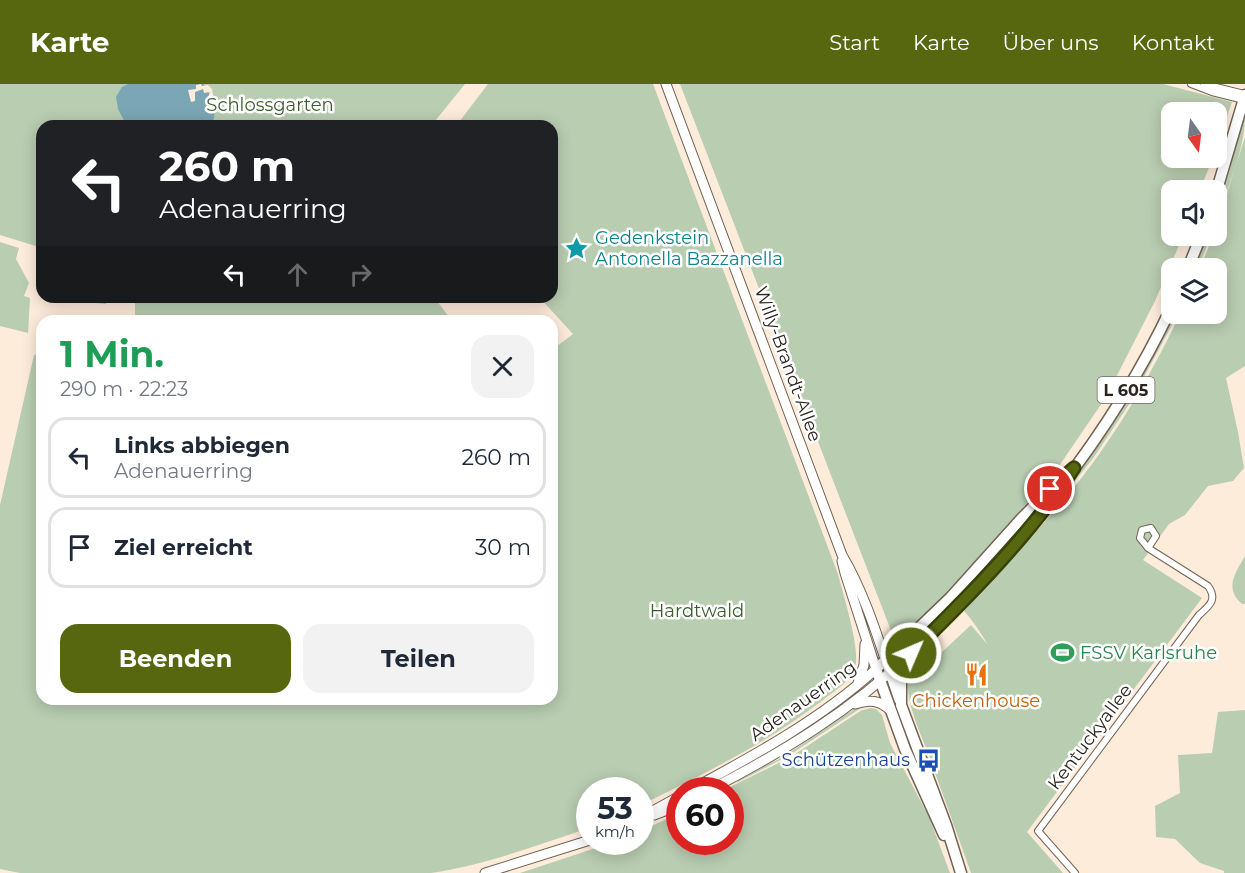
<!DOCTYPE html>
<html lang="de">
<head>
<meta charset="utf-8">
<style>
	:root { --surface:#fff; --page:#f2f2f3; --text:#1f2937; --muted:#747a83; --line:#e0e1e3; --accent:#576710 }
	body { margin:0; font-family:Montserrat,sans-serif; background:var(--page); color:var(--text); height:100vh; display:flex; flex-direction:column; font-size:22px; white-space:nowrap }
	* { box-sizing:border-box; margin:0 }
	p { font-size:20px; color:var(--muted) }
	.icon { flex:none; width:33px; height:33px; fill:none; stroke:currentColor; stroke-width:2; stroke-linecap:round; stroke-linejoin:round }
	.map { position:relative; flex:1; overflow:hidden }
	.side { position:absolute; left:36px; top:231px; width:522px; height:390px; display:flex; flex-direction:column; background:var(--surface); border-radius:18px; box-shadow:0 3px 15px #0003 }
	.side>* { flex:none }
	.hud { position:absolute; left:36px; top:36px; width:522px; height:183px; border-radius:18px; box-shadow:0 3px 15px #0003; background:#202124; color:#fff; overflow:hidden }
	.needle { width:39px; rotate:166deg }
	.controls { position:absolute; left:1161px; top:18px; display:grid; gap:12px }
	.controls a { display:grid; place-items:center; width:66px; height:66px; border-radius:12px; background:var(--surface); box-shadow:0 3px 15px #0003; font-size:30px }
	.speed { position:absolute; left:576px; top:693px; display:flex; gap:12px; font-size:30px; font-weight:700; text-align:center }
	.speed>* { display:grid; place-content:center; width:78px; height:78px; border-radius:50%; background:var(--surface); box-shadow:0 3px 15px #0003; line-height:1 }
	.speed small { font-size:15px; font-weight:400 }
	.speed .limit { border:9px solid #d22; background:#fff; color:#111 }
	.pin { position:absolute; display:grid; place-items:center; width:51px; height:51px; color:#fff; margin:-26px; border:3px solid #fff; border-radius:50%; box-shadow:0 2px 6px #0007 }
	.me { position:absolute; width:66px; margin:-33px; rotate:45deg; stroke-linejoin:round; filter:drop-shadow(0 0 4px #0008) }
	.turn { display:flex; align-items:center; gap:21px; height:126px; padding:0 24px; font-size:27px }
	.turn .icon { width:78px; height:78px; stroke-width:2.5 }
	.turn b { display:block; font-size:42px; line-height:51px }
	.lanes { display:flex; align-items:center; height:57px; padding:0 24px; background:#0003; justify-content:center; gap:30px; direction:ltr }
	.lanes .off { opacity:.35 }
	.round { display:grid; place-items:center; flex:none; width:63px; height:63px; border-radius:18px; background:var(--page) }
	.head { display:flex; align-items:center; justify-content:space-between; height:102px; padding:0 24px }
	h1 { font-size:36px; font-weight:700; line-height:45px; color:#1e9e55 }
	.button { display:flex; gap:12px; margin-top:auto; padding:12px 24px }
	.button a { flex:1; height:69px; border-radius:18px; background:var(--accent); color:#fff; font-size:24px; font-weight:700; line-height:69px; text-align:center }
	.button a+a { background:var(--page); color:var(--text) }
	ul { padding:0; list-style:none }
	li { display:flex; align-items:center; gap:18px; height:81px; margin:0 12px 9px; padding:0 12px; border:3px solid var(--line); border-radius:18px }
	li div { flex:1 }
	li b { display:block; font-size:22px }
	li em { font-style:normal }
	header { display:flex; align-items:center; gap:36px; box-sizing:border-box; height:84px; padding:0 30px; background:var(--accent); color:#fff }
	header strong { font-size:28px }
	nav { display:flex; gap:33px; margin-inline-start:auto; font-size:21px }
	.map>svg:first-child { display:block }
	.green { fill:#b9cdb1 }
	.water { fill:#7ba6b5 }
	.pier { fill:#feecdb }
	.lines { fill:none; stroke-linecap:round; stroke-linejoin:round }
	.street-casing { stroke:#716354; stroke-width:8 }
	.secondary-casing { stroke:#716354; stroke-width:11 }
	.primary-casing { stroke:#716354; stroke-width:13 }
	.street { stroke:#fff; stroke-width:6 }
	.secondary { stroke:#fff; stroke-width:9 }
	.primary { stroke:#fff; stroke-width:10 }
	.route-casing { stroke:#39430a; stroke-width:15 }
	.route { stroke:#576710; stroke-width:10 }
	.labels { text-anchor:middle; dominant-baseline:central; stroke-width:5; stroke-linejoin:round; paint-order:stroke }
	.shield { fill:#fff; stroke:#6b6662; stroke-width:1.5 }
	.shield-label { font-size:16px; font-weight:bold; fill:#2b241e }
	.park-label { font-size:18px; fill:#3d5d2e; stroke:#fff }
	.culture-label { font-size:18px; fill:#0d838f; stroke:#fff; text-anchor:start }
	.street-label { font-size:18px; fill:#2b241e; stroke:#fff }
	.leisure-label { font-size:18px; fill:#27864d; stroke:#fff; text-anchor:start }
	.food-label { font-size:18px; fill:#c56008; stroke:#fff }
	.transit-label { font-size:18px; fill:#164399; stroke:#fff; text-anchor:end }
</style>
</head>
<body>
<header>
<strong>Karte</strong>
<nav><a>Start</a><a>Karte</a><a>Über uns</a><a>Kontakt</a></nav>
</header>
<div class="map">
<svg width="1245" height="789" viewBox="0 0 1245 789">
	<rect width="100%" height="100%" fill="#feecdb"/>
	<path class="green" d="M0,0H465L431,42H42V164L0,151Z
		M488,0H653L838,490C843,510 861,566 855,584C850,598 834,607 823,616C767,659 704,690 641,721L640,706H590L589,744C538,761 485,781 431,789H20L0,785V421L34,271L42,269V615H552V266L573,250L539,213H552V42H456Z
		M680,0H1163L1232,18L1217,63L1216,28H1172V74H1213L1200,106H1172V152H1183L1155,217L1106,313L1055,388L942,515L895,557Z
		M1245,33C1245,65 1227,105 1217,136V123Z
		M1245,53V282L1226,294L1238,348L1244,384L1233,397L1208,402L1185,431L1169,440L1143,476L1202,514L1027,748L1063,789H971L933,683L934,681L931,676C922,652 900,609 910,584C911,580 916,576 919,573L927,582L971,541L988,561C981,549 973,537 964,527C998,489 1034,451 1067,412C1113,357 1150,293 1180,230H1216V184H1200L1213,152H1216L1217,141Z
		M1206,152H1211L1198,184H1193Z
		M0,158L19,164L16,175L29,199L24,212L30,214L28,249L0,242Z
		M52,213H106V220L51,215Z
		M135,213H434L452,237H135Z
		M1173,230H1178L1130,319L1094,373L1064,411L1062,409Z
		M1245,472V520H1242C1224,505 1235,489 1245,472Z
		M870,621L861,624L788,672L736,699L741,694L783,673L859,622Z
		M871,624L876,625L882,631L890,659L929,733L950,789H520L614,758H640L641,747L679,729L680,758H730V706H724L789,674L862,626Z
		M1245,626V789H1224V787L1200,779L1175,755L1156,753L1155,722L1180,709L1178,671L1212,669L1218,628Z"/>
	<path class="water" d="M128,0H203C213,15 218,22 212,42H127L118,25L116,13L122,3Z"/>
	<path class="pier" d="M201,0L202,2L208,1L212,5L214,16L212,20L208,21L207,16L210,8L204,9L203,5L195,8V17L191,18L188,6L196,5V1Z"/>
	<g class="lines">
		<defs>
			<path id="street" d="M1191,0L1212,8L1244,16
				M1204,0L1245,10
				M1075,789L1038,747L1199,531C1209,522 1218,516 1208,502L1148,464L1156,452L1151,444L1142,446L1140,454L1148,464"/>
			<path id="secondary" d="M666,0L842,471C868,515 882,568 899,616
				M858,599L864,581L865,560
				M855,620C869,615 880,616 891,627
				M690,706C755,671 821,635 876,585L845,489L842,477
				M709,706C781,669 851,627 910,570
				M654,731L680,721
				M640,734L680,712
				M485,789L590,756"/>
			<path id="primary" d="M1216,109L1245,11
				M1188,184L1201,152
				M944,751L905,665L876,585L950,514L1021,435L1062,394
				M961,789L946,741L901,621V593L911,569C1015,467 1110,355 1172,222"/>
		</defs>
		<use href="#street" class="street-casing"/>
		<use href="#secondary" class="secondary-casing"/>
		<use href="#primary" class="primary-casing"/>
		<use href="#street" class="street"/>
		<use href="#secondary" class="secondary"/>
		<use href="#primary" class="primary"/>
	</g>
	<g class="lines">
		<defs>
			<path id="route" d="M911,569C967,514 1031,450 1074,384L1050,405"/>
		</defs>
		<use href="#route" class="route-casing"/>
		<use href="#route" class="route"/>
	</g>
	<defs>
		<symbol id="sight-bare" viewBox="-9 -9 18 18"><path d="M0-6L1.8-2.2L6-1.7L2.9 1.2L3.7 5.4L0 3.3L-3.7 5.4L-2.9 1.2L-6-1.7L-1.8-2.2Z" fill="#0f9aa8" stroke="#fff" stroke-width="2.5" paint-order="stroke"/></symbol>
		<symbol id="stadium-bare" viewBox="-9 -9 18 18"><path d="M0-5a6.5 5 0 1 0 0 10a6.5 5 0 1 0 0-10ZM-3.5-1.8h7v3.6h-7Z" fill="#2e9e5b" stroke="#fff" stroke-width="2.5" paint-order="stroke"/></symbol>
		<symbol id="restaurant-bare" viewBox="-9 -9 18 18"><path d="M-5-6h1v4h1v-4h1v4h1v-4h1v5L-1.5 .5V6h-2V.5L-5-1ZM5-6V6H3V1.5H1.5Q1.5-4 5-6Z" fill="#e8710a" stroke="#fff" stroke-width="2.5" paint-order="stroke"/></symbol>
		<symbol id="bus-bare" viewBox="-9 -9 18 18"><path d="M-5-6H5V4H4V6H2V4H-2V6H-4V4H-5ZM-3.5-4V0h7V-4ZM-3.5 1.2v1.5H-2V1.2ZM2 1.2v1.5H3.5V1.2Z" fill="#1a4fb4" stroke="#fff" stroke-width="2.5" paint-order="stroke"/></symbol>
	</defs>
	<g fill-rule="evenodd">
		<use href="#sight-bare" x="560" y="148" width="33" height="33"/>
		<use href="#stadium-bare" x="1046" y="552" width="33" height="33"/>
		<use href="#restaurant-bare" x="960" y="574" width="33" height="33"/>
		<use href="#bus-bare" x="912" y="660" width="33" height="33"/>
	</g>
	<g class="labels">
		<rect class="shield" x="1097.5" y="293" width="57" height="26" rx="4.5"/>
		<g class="shield-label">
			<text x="1126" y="306">L 605</text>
		</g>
		<g class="park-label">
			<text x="270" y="21">Schlossgarten</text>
			<text x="697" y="527">Hardtwald</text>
		</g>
		<g class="culture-label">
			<text x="595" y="154">Gedenkstein<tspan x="595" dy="21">Antonella Bazzanella</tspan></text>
		</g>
		<g class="street-label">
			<text transform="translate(788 280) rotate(70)">Willy-Brandt-Allee</text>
			<text transform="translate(803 617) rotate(-35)">Adenauerring</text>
			<text transform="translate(1090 653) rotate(-53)">Kentuckyallee</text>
		</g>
		<g class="leisure-label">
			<text x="1080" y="569">FSSV Karlsruhe</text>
		</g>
		<g class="food-label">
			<text x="976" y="617">Chickenhouse</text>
		</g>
		<g class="transit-label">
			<text x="910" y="676">Schützenhaus</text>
		</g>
	</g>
</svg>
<div class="controls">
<a><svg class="needle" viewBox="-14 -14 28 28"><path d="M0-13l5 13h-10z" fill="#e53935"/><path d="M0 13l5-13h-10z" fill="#747a83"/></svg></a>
<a><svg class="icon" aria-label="sound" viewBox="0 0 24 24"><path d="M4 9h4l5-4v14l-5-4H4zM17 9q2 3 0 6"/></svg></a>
<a><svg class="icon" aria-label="layers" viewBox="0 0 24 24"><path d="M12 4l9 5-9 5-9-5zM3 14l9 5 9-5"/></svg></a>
</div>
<div class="speed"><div>53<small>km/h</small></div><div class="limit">60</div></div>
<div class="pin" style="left:1050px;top:405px;background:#d93025"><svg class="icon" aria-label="arrive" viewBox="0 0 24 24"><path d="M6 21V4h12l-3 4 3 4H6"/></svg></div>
<svg class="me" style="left:911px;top:569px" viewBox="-20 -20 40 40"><circle r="17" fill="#576710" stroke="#fff" stroke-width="3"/><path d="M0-11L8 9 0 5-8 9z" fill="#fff"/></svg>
<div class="hud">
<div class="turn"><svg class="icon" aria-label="left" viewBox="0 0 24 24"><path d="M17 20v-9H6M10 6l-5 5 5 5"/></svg><div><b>260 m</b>Adenauerring</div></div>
<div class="lanes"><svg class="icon" aria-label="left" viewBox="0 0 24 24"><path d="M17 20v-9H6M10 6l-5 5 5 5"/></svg><svg class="icon off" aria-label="ahead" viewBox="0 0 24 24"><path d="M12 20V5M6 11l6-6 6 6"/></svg><svg class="icon off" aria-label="right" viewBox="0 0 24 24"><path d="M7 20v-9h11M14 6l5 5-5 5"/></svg></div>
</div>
<section class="side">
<div class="head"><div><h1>1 Min.</h1><p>290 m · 22:23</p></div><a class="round"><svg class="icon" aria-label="close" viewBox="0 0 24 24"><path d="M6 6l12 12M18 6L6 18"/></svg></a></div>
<ul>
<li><svg class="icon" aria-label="left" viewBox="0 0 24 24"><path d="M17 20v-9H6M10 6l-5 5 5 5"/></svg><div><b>Links abbiegen</b><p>Adenauerring</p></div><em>260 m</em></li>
<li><svg class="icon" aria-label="arrive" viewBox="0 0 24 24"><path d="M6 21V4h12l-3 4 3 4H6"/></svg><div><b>Ziel erreicht</b></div><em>30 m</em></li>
</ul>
<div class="button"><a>Beenden</a><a>Teilen</a></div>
</section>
</div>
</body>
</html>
